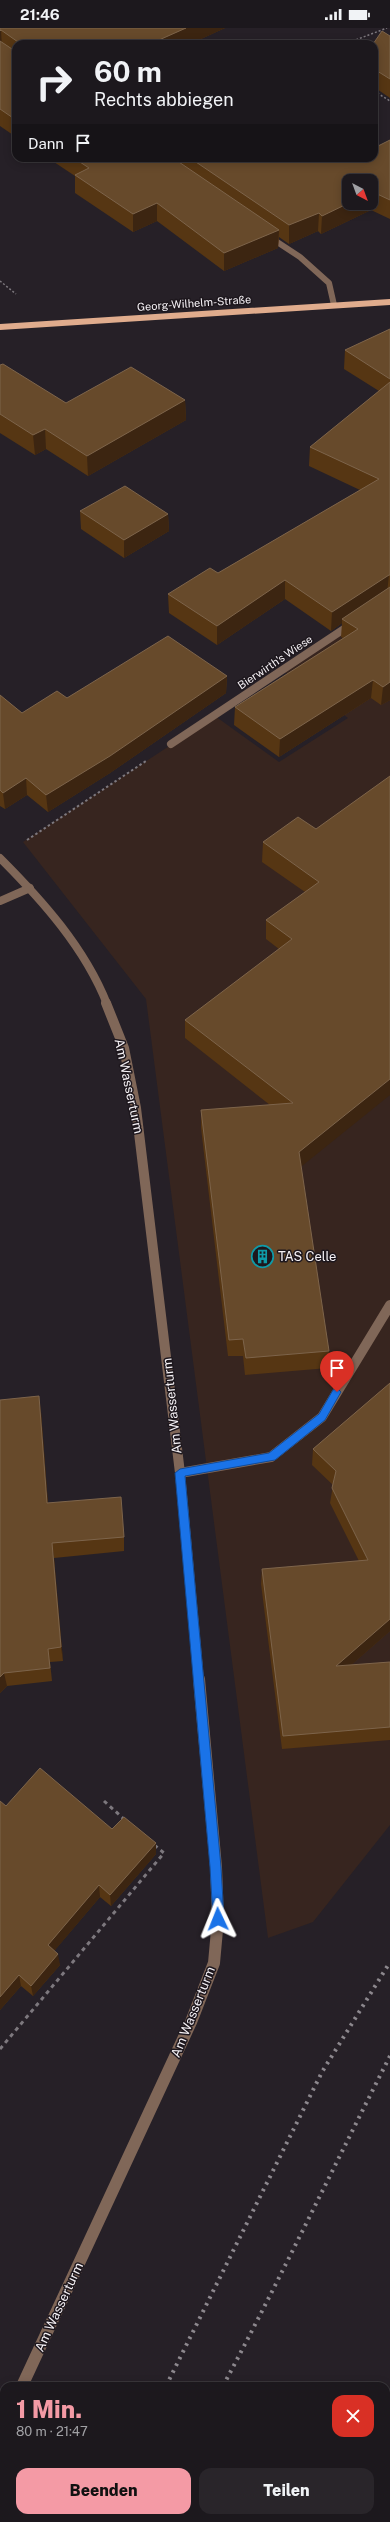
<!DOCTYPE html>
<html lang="de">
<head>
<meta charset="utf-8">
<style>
	:root { --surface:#1c181d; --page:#29252a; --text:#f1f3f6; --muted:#a0a0a4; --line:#3a373b; --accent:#f49aa5 }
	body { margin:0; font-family:"Public Sans",sans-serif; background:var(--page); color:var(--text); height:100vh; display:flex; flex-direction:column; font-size:15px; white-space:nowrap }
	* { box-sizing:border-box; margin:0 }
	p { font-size:13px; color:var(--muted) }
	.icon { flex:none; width:22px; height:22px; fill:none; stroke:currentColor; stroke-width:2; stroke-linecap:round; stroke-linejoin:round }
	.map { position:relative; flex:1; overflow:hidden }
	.details { position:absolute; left:0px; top:2354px; width:390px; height:140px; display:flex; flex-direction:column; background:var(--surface); border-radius:12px 12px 0 0; box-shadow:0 2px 10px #0003,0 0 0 1px var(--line) }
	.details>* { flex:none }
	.top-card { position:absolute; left:12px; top:12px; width:366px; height:122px; border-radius:12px; box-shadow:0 2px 10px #0003,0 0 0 1px var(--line); background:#1c181d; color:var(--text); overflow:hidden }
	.needle { width:26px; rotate:139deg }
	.buttons { position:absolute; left:342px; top:146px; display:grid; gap:8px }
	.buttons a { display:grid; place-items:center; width:36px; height:36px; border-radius:8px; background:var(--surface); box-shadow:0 2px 10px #0003,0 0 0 1px var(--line); font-size:20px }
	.pin { position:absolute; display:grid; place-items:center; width:34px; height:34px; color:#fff; margin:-41px -17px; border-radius:50% 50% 50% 0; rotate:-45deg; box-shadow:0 0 4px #0007 }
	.pin .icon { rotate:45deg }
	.me { position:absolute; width:44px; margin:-22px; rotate:358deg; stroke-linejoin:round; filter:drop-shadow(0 0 3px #0008) }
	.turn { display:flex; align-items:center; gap:14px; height:84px; padding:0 16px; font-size:18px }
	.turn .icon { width:52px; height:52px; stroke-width:2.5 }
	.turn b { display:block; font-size:28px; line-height:34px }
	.then { display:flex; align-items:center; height:38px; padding:0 16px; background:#0003; gap:8px; font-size:15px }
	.round { display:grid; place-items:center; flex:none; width:42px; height:42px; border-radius:12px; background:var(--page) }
	.head { display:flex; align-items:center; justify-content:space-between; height:68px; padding:0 16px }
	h1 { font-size:24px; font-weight:800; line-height:30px; color:var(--accent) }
	.action { display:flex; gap:8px; margin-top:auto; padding:8px 16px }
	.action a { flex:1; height:46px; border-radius:12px; background:var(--accent); color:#111; font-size:16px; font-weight:800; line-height:46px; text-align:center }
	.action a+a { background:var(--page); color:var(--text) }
	.status { display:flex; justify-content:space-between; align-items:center; height:28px; padding:0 20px; background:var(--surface); direction:ltr }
	.status svg { height:11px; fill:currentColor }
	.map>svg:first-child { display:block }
	.commercial { fill:#37251f }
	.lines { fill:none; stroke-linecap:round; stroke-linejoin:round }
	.path-far2 { stroke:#7d787e; stroke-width:1.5; stroke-dasharray:2 2; stroke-linecap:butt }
	.path-far1 { stroke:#7d787e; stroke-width:2; stroke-dasharray:2.5 2.5; stroke-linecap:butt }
	.path { stroke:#7d787e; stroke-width:3; stroke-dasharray:4 4; stroke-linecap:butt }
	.service { stroke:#806758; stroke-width:10 }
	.minor-far3 { stroke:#806758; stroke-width:6 }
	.minor-far2 { stroke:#806758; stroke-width:8 }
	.minor-far1 { stroke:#806758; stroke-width:10 }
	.minor { stroke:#806758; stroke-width:12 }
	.primary { stroke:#e0ac8d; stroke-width:6 }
	.rail { stroke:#8d888e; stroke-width:4; stroke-dasharray:2.5 5; stroke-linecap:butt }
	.wall { fill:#563613 }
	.shaded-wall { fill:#3c2511 }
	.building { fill:#674a2b; stroke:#7d644b }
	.route { fill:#1a73e8; stroke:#114b97 }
	.labels { text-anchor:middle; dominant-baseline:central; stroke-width:3; stroke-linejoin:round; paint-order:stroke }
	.far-street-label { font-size:11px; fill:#f5f1f5; stroke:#1d171d }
	.street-label { font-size:13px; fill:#f5f1f5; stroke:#1d171d }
	.poi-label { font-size:13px; fill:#f5f1f5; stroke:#1d171d; text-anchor:start }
</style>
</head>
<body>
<div class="status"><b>21:46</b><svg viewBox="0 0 49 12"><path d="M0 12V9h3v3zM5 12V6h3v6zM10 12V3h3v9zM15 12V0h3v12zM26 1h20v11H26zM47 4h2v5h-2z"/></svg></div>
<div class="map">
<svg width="390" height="2494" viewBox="0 0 390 2494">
	<rect width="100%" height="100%" fill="#262027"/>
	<path class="commercial" d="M390,571V1797L313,1894L268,1910L146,971L23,814L215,688L279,734L348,690L282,642Z"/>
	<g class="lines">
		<path class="path-far2" d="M345,16L387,0
			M374,63L390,73
			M0,253L16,266"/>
		<path class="path-far1" d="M27,812L146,733"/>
		<path class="path" d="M104,1773L125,1792
			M0,2021L164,1825L153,1816"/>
		<path class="service" d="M180,1445L271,1429L322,1389L390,1277"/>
		<path class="minor-far3" d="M268,208L300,229L329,255L334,277"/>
		<path class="minor-far2" d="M171,716L353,595
			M0,830C42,872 85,920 107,976
			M0,873L30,860"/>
		<path class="minor-far1" d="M106,975L124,1020L136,1080L180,1445L199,1652"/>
		<path class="minor" d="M22,2358L191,1994L214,1935L218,1891L216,1839L199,1651
			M0,2405L4,2397"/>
		<path class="primary" d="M0,299L390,274"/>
		<path class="rail" d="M166,2358L322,2044L390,1934
			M223,2358C281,2249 334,2138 390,2028
			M105,2494L107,2490
			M150,2494L152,2490
			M166,2494L168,2490"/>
	</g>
	<path class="wall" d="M0,0H225L190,16H16V109L0,98Z
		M390,8V70L374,59V16Z
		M390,112V191L371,182L321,206L318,203L289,216L279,209L278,220L224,243L157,193L133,204L75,165V148L48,130H374Z
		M390,301V672L381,677L371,670L279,729L234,697L235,679L343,610L341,609L342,595L331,603L285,571L217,617L169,585L168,566L218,545L360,462L309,438L310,419L379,363L344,341L345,322Z
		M0,337L66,375L185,372L186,392L88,448L46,421L35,427L0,405Z
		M80,483L168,486L169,503L124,530L81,501Z
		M227,648L226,665L110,745L48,784L27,767L5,781L0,778V667L22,685L67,670Z
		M390,748L301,1139L329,1323L328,1340L245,1347L243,1328H228L201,1100V1082L270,1077L185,1010V992L279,921L266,911V892L305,864L262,834L263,814L316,801Z
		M390,1355V1603L351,1637L390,1634V1712L282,1721L261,1556L262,1541L359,1533L330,1475L333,1457L312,1437L313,1421Z
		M0,1372L41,1384L48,1475L124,1509V1523L54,1530L63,1633L50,1634L52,1653L7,1658L0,1665Z
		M6,1778L112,1801L156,1826L111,1878L100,1869L54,1923L60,1937L33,1968L21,1958L0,1982Z"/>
	<path class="shaded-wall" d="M186,0H225L190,16H150Z
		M1,2L2,20L0,21V3Z
		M373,164L371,182L321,206L322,188L349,175H371V165Z
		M157,175V193L133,204V186Z
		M319,185L318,203L289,216V197Z
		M279,202L278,220L224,243V225Z
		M185,372L186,392L88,448L87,428Z
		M45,401L46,421L35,427L33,407Z
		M168,486L169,503L124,530V512Z
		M389,547L387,565L342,591V595L331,603L332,584Z
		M285,552V571L217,617V598Z
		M227,648L226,665L110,745L48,784L46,767Z
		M373,652L371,670L279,729L280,711Z
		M390,654V672L381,677L383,659Z
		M26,750L27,767L5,781L3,765Z
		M390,1051V1067L297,1142L299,1124Z
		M39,1368L41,1384L49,1490L47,1475Z
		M52,1515L54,1530L63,1633L61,1619Z
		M390,1591V1603L334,1652L336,1638Z
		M4,1645L7,1658L0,1665V1649Z
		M156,1815V1826L111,1878L110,1867Z
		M99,1857L100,1869L50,1928L48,1917Z
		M58,1926L60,1937L33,1968L31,1958Z
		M19,1947L21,1958L0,1982V1969Z"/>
	<path class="building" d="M0,0H186L150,16H18V14L1,2L0,3Z
		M382,3L390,8V51L374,41V16H373Z
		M0,13L12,21L16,20V92L0,81Z
		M390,112V172L373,164L371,165V153H349V175L322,188L319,185L289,197L190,130H374V120Z
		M74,130H173L279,202L224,225L157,175L133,186L75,147L89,140Z
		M390,301V351L345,322Z
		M3,336L66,375L131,339L185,372L87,428L45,401L33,407L0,386V337Z
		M390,354V547H389L332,584L285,552L217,598L168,566L210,540L218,545L379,451L310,419Z
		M125,458L168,486L124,512L80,483Z
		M390,559V654L383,659L373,652L280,711L235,679L358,601L342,591Z
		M168,608L227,648L110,728L46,767L26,750L3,765L0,762V667L22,685L57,663L67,670Z
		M390,748V1051L299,1124L329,1323L246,1330L243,1311L229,1312L201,1082L293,1075L185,992L292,911L266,892L319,854L263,814L298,789L316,801Z
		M390,1355V1591L336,1638L390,1634V1699L283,1708L262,1541L368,1532L332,1460L336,1443L313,1421Z
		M39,1368L47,1475L121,1469L124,1509L52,1515L61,1619L48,1621L50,1640L4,1645L0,1649V1372Z
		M40,1740L112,1801L124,1789L156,1815L110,1867L99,1857L48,1917L58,1926L31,1958L19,1947L0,1969V1773L6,1778Z
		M307,2490H383L389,2493L388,2494H306Z"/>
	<path class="route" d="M337,1360L341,1364L325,1392L275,1432L185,1448L221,1839L224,1891L218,1896L213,1891L210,1839L175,1445L180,1441L269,1425L319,1386L333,1362Z"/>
	<defs>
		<symbol id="building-ring" viewBox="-11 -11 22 22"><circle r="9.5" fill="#1d171d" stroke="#0f9aa8" stroke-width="1.5"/><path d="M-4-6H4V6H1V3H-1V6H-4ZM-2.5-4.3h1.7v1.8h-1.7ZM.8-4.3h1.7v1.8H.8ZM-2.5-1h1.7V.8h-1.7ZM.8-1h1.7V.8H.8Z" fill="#0f9aa8"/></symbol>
	</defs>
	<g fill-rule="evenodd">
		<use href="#building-ring" x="250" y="1216" width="25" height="25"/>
	</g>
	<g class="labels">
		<g class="far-street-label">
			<text transform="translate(194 275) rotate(-4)">Georg-Wilhelm-Straße</text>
			<text transform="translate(275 634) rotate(-34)">Bierwirth's Wiese</text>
		</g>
		<g class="street-label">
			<text transform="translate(129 1058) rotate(78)">Am Wasserturm</text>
			<text transform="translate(172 1378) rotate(-96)">Am Wasserturm</text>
			<text transform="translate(193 1984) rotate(-68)">Am Wasserturm</text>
			<text transform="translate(59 2279) rotate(-65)">Am Wasserturm</text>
		</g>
		<g class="poi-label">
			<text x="278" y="1228">TAS Celle</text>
		</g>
	</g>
</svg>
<div class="buttons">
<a><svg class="needle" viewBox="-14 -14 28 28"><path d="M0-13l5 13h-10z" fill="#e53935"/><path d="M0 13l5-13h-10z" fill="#a0a0a4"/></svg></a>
</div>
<div class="pin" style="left:337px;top:1364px;background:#d93025"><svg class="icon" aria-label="arrive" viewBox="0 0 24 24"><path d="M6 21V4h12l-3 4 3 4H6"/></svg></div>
<svg class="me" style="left:218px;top:1891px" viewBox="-20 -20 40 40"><path d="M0-17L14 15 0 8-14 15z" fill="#1a73e8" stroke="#fff" stroke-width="4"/></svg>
<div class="top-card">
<div class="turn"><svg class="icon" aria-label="right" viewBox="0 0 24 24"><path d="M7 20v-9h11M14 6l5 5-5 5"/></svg><div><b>60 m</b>Rechts abbiegen</div></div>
<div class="then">Dann<svg class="icon" aria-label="arrive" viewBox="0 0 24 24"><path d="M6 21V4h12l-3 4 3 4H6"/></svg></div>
</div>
<section class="details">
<div class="head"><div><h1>1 Min.</h1><p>80 m · 21:47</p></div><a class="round" style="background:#d93025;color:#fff"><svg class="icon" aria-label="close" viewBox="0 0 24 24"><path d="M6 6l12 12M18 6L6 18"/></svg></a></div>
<div class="action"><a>Beenden</a><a>Teilen</a></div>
</section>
</div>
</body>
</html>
